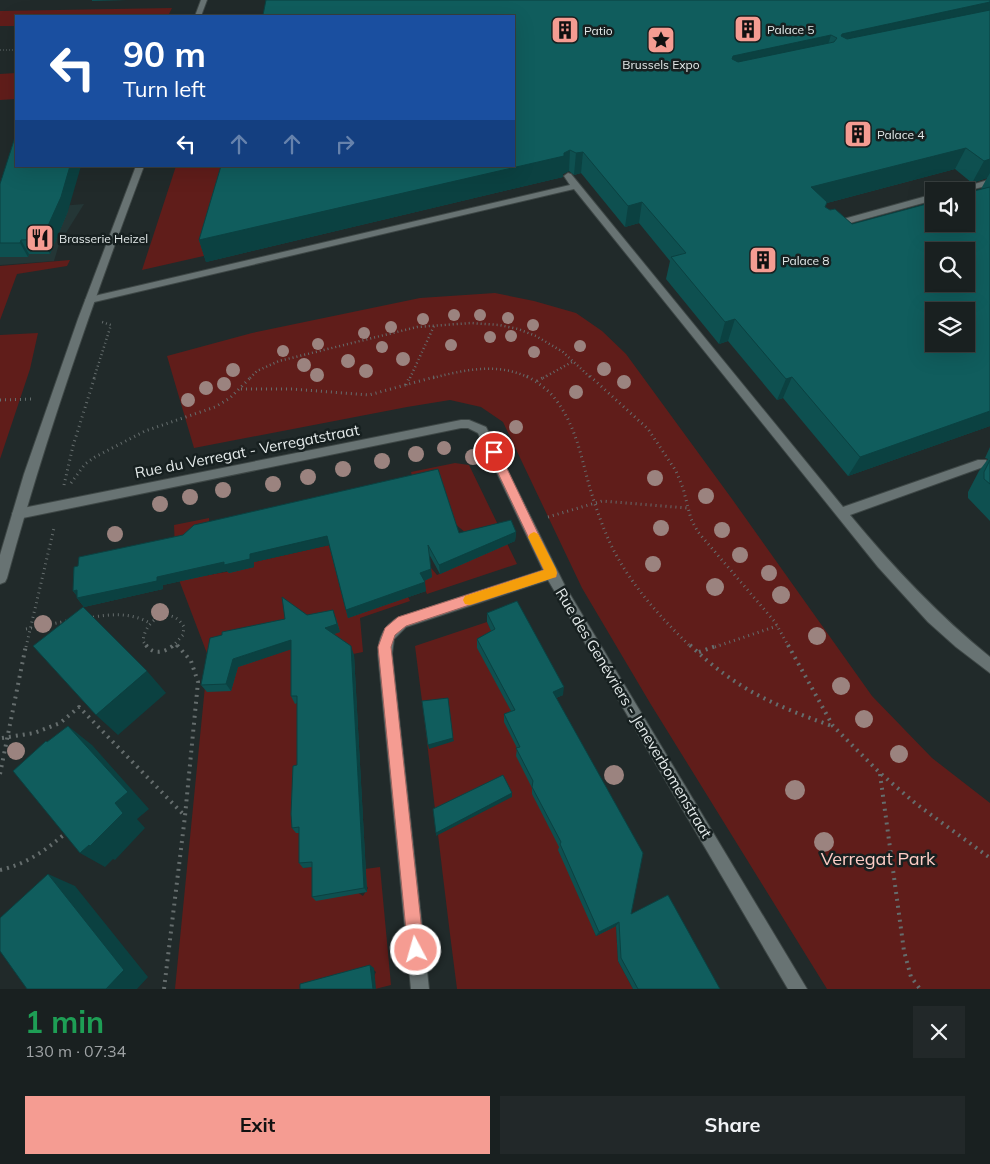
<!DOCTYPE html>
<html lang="en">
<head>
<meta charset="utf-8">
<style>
	:root { --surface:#192020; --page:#222829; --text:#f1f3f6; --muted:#9fa3a5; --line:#373e3e; --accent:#f59c92 }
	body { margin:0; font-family:Mulish,sans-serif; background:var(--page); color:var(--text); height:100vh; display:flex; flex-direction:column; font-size:19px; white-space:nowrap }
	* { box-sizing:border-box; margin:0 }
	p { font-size:16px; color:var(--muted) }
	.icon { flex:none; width:28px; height:28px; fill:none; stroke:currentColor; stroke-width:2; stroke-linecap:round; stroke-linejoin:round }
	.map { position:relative; height:989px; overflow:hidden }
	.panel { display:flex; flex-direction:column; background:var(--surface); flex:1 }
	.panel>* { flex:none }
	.guide { position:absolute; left:15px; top:15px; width:500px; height:152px; border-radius:0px; box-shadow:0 5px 20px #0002,0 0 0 1px var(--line); background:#1a4fa0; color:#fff; overflow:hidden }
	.controls { position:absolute; left:925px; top:182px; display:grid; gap:10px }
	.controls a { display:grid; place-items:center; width:50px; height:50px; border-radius:0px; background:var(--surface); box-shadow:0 5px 20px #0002,0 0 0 1px var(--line); font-size:25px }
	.pin { position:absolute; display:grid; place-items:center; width:42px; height:42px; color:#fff; margin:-21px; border:2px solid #fff; border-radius:50%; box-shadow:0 1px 5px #0007 }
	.me { position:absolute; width:55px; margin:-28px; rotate:354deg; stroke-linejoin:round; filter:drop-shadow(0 0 4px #0008) }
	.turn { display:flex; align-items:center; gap:18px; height:105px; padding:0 25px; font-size:22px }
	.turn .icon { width:65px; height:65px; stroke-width:2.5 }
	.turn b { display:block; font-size:35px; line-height:42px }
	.lanes { display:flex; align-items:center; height:48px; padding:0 25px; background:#0003; justify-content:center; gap:25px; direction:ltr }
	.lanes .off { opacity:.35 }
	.round { display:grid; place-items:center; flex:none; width:52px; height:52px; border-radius:0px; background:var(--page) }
	.headline { display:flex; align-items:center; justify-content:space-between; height:85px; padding:0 25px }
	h1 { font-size:30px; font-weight:700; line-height:38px; color:#1e9e55 }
	.primary-button { display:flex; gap:10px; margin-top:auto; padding:10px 25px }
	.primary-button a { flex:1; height:58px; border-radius:0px; background:var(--accent); color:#111; font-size:20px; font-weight:700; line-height:58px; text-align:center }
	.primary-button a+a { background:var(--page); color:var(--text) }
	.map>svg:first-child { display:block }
	.built { fill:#243636 }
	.green { fill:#601d1a; fill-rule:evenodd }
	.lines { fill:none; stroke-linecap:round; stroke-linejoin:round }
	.lane-casing { stroke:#3e4746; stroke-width:2 }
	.street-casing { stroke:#3e4746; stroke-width:2 }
	.secondary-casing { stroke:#3e4746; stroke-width:2 }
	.path-far3 { stroke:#656d6d; stroke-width:2; stroke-dasharray:0.5 2.5; stroke-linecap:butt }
	.path-far2 { stroke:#656d6d; stroke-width:2.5; stroke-dasharray:1 3; stroke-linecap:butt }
	.path-far1 { stroke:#656d6d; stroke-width:3; stroke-dasharray:1 4; stroke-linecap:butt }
	.path { stroke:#656d6d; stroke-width:4; stroke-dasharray:2 5; stroke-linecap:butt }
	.lane { fill:#687373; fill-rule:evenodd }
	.street { fill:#687373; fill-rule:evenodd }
	.secondary { fill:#687373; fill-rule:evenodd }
	.tree { fill:#9b837f }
	.wall { fill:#0e5050; fill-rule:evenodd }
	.shaded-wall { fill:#0b4141 }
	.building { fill:#105d5d; stroke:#0b4141; fill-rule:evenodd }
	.route { fill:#f59c92; stroke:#9f655f }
	.slow { fill:#f59e0b }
	.labels { text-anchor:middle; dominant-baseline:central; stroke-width:5; stroke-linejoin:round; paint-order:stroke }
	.far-poi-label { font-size:12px; fill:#e4eaea; stroke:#172020; text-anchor:start }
	.street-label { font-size:15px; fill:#e4eaea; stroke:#172020 }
	.near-park-label { font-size:18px; fill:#feccc5; stroke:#172020 }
</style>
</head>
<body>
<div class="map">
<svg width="990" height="989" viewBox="0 0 990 989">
	<rect width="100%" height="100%" fill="#212a2a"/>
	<path class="built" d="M84,204L59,244L54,261L0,265V211Z"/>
	<path class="green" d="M172,8L168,16H16V26H0V11Z
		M16,73V99L0,100V74Z
		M176,166H234L208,255L142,270Z
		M70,260L67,266L17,274L0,320V266Z
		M495,293L534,301L576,313L602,331L626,354L732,499L872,696L932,758L990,803V989H827L650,703L582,588L503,422L481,407L450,400L407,407L194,448L167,356L252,333L420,298Z
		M38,333L30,369L0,459V335Z
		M455,463L469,465L517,564L427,594L415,568L398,575L410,601L360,618L363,652L353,654L295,703L311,702L303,833V868L316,866L363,896L368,888L366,885L365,869L380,867L391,985L375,989L374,976L376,972L369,966L305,989H175L208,656L176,572L174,525L209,518L210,531L203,576L254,567V562L329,545L472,538L454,523L414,484L411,472ZM437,546L451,569L437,575L421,556Z
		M487,622L495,638L478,648L515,718L520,754L549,819L596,936L616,926L618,961L633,989H457C442,875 430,760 415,646Z"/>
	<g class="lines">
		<defs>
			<path id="lane" d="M568,173L571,174L843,507L978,460H986L988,463L986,466L850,515C893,567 938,615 990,657V673L956,647L928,622L878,567L574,189L90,303L85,300L90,297L570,185L564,176Z
				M988,180L990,181V185L966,191H951Z
				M934,194V200L832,228L827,225L829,223Z"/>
			<path id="street" d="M461,420H469L486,427L565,586L807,989H788L548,580L406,627L394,639L392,654L429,989H411L378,654C378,638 384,626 397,618L543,570L478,433L468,428H461L18,519L14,518L12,514L14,510L18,509Z"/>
			<path id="secondary" d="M201,0H207L201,16H195Z
				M136,166H144C93,302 45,438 7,578L5,582L0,584V555L24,474L78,319Z"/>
		</defs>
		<use href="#lane" class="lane-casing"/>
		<use href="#street" class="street-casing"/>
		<use href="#secondary" class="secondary-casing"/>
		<path class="path-far3" d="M0,50H16"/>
		<path class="path-far2" d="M94,378L111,325L102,322
			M250,378L257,371L279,361L417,327L471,323L499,325L518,329L536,336L563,352L591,378
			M410,378L434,326
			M433,378C463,370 499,362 529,378
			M543,378L572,362"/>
		<path class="path-far1" d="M527,376C538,383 548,389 556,400C575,425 581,455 589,485C595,505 602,526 611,545C630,584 660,617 691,647
			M590,376L648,429L676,471L683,488L691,519L698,532L775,622L789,647
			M537,381L546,376
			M406,385L410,376
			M241,389H292L369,395L438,376
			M0,400L34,399
			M71,483L85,464L95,457L145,431L215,407L230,398L252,376
			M64,485L73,446L95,376
			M548,517L602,501L687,508
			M88,618C110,614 130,612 150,623
			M26,629L67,621
			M176,645L178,647
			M26,647L54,528
			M147,647L143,641C145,619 171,604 184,627L183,635L172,647
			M715,647L777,626"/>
		<path class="path" d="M146,645C154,656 165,652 174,645
			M690,645C736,689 773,705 832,726
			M788,645L833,726L880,773L915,803L990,858
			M699,652L719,645
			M2,738L34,733L60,723L79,707L184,815
			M0,774L26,645
			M880,774L904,951L911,977L920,989
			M0,870C27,864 46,850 67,832
			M164,989L185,816L198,682L191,661L177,645"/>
		<use href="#lane" class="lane"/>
		<use href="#street" class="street"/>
		<use href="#secondary" class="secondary"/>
	</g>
	<g class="tree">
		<circle cx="454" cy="315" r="6"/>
		<circle cx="480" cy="315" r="6"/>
		<circle cx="508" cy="318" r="6"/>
		<circle cx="423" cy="319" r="6"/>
		<circle cx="533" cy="325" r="6"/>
		<circle cx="391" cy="327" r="6"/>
		<circle cx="364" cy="333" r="6"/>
		<circle cx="511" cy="336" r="6"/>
		<circle cx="490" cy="337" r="6"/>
		<circle cx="318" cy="344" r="6"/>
		<circle cx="451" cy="345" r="6"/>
		<circle cx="580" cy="346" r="6"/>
		<circle cx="382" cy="347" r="6"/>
		<circle cx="283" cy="351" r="6"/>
		<circle cx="534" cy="352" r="6"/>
		<circle cx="403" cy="359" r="7"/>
		<circle cx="348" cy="361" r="7"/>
		<circle cx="304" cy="365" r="7"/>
		<circle cx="604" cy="369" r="7"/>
		<circle cx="233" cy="370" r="7"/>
		<circle cx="366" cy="371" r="7"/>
		<circle cx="317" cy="375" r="7"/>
		<circle cx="624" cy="382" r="7"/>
		<circle cx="224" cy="384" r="7"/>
		<circle cx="206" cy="388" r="7"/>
		<circle cx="576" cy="392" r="7"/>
		<circle cx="188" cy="400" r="7"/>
		<circle cx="516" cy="427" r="7"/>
		<circle cx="444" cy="448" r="7"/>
		<circle cx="416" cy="454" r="8"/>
		<circle cx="473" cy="457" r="8"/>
		<circle cx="382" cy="461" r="8"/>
		<circle cx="343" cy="469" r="8"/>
		<circle cx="308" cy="477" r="8"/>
		<circle cx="655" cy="478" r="8"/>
		<circle cx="273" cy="484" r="8"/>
		<circle cx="223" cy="490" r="8"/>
		<circle cx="706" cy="496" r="8"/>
		<circle cx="190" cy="497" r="8"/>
		<circle cx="160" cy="504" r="8"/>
		<circle cx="661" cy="528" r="8"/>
		<circle cx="722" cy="530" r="8"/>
		<circle cx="115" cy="534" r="8"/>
		<circle cx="740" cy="555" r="8"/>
		<circle cx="653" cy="564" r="8"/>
		<circle cx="769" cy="573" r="8"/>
		<circle cx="715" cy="587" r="9"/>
		<circle cx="781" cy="595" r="9"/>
		<circle cx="160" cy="612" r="9"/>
		<circle cx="43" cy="624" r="9"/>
		<circle cx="817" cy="636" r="9"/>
		<circle cx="841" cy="686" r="9"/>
		<circle cx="864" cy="719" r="9"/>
		<circle cx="16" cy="751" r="9"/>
		<circle cx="899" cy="754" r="9"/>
		<circle cx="614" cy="775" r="10"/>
		<circle cx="795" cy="790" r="10"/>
		<circle cx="824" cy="842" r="10"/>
	</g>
	<path class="wall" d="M92,0H127L92,1Z
		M990,0V426L848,476L783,398L777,400L728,341L719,344L666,279L670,261L639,223L625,227L581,173L574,175L569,171L563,174V177L206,262L199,240L514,16H263V15ZM955,169L972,183L987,178L981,189L852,224L825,207L827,203Z
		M0,184L68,211L50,254H29L28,257H0Z
		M990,447V521L968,498V492L979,471L988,459L985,458Z
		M516,532L515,541L440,574L429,554L432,577L424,581L426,591L348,618L329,545L254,562V567L229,573L227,571L163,585V589L84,607L77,598V596L73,591L74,567L459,533Z
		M487,613L563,695L556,698L631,914L720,989H633L618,961L616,926L596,936L558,850L559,847L532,794V788L516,756L517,748L504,722V714L511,711L477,648V639L491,631L487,622Z
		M307,615L336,618L340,632L334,634L354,655L367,892L316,901L312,897V867L303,868L299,863V833H296L292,828L297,765V703L295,704L291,696V649L238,667L231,691L207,692L201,685L222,635Z"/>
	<path class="shaded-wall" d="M990,2V19L834,57L842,34Z
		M831,35L825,55L729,77L732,59L733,56Z
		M966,148L955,169L804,209L811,187Z
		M570,150L569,171L563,174V177L206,262L199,240L564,153Z
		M583,152L581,173L574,175L576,153Z
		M990,159V173L987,178L972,183L984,161Z
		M70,166H81L68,211L50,254L42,239Z
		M642,202L639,223L625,227L628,206Z
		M21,240L29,254L28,257L20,243Z
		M735,319L728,341L719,344L725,322Z
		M792,377L783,398L777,400L786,379Z
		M990,411V426L848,476L860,457Z
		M516,532L515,541L440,574L439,565Z
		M327,536L330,545L254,562V567L229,573L227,571L163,585V589L84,607L77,598H79L73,591L157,577L250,554Z
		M431,569L432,577L422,582L420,573Z
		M425,582L426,591L348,618L346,610Z
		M333,610L340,632L328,636L325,628Z
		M291,640L295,648L238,667L231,691L226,684L233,659Z
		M351,646L354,655L367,892L364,888Z
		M147,671L166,693L118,735L96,715Z
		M564,687L563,695L551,700L553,692Z
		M68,726L92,745L149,809L137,819L145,828L115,860L113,859L105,867L80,853L115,803Z
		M453,738L454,741L429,749L428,745Z
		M512,793V797L436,836V833Z
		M48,874L75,886L148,977L137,989H106Z
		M619,922L616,926L596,936L599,932Z
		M370,965L374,968L376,989H373Z"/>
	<path class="building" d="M266,0H990V2L842,34L841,36L847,39L990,10V159L984,161L966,148L811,187L827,202L825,207L830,210L835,209L852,224L934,202V224H966V193L990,187V411L860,457L792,377L786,379L735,319L725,322L671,257L686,253L642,202L628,206L583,152L576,153L570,150L564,153V156L199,240L221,166H514V16H264V15H263ZM831,35L837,38L834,42L738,62L732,59L733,56ZM934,251H966V284H934ZM934,311H966V344H934Z
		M16,134V166H70L61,197L42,239L21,240L20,243H0V184Z
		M990,460V484L984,479V472Z
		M438,469L459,533L511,520L516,532L439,565L428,545L431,569L420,573L425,582L346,610L327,536L250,554V559L224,565V562L157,577V581L77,598V590L73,591L74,567L78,566L79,557L183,535L194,525Z
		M282,597L307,615L333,610L337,624L325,628L351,646L364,888L312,897V862L299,863V827L292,828L291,814L293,766L297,765V696H291V640L233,659L226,684L201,685L210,638L222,635V632L285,619Z
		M517,601L564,687L553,692L643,853L631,914L668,895L720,989H638L621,958L619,922L599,932L560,844L561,842L532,787L533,781L516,748L520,747L504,714L515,710L477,639L495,629L487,613Z
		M83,607L147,671L96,715L33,646Z
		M448,698L453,738L428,745L422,701Z
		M68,726L128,792L115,803L123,813L90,846L89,845L80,853L13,771L46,741L47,742Z
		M503,775L512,793L436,833L433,809Z
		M48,874L124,970L106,989H27L0,951V918Z
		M370,965L373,989H300V984Z"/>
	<path class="route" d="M494,448L499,452L557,573L556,577L551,578L406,626L395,635L391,647L424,950L422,955L416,958L410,955L408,950L378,647L385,628L398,617L544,570L488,452Z"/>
	<path class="slow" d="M534,532L538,534L556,569L557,573L556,577L470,605L465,604L463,600L465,596L544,570L528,537L530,534Z"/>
	<defs>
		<symbol id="building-square" viewBox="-11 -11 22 22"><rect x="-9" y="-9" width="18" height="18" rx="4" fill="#f59c92" stroke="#172020"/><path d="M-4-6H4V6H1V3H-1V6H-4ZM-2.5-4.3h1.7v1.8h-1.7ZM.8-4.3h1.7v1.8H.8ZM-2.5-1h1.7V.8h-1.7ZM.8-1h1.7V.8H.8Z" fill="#111"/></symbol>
		<symbol id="sight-square" viewBox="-11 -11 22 22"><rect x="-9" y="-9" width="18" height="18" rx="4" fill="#f59c92" stroke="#172020"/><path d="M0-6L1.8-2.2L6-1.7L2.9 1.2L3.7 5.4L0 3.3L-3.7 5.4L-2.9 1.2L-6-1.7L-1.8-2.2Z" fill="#111"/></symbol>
		<symbol id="restaurant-square" viewBox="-11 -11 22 22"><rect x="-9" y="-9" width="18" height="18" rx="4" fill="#f59c92" stroke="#172020"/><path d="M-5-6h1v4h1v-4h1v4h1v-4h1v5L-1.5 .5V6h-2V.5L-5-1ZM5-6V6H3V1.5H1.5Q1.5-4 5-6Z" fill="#111"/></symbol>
	</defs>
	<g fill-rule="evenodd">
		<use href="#building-square" x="732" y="13" width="32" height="32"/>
		<use href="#building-square" x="549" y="14" width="32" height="32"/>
		<use href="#sight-square" x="645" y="24" width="32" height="32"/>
		<use href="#building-square" x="842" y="118" width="32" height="32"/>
		<use href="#restaurant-square" x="24" y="222" width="32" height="32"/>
		<use href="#building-square" x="747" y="244" width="32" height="32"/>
	</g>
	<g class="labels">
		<g class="far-poi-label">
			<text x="767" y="29">Palace 5</text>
			<text x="584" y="30">Patio</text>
			<text x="661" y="64" text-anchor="middle">Brussels Expo</text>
			<text x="877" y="134">Palace 4</text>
			<text x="59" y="238">Brasserie Heizel</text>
			<text x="782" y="260">Palace 8</text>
		</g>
		<g class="street-label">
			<text transform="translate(247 451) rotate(-11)">Rue du Verregat - Verregatstraat</text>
			<text transform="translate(634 713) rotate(59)">Rue des Genévriers - Jeneverbomenstraat</text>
		</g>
		<g class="near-park-label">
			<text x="878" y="858">Verregat Park</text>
		</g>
	</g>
</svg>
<div class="controls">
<a><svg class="icon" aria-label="sound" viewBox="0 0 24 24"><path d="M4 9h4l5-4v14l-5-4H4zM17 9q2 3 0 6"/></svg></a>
<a><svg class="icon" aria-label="search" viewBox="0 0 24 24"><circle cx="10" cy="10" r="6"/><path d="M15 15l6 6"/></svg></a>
<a><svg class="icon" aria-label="layers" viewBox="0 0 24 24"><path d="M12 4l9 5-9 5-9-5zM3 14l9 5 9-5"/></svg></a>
</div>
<div class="pin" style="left:494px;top:452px;background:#d93025"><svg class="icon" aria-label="arrive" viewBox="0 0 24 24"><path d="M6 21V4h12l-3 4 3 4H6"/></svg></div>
<svg class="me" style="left:416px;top:950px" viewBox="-20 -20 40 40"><circle r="17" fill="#f59c92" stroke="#fff" stroke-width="3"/><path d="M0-11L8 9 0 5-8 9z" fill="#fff"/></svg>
<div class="guide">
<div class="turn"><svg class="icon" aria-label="left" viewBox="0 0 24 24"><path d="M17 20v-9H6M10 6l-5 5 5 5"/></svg><div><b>90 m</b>Turn left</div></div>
<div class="lanes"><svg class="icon" aria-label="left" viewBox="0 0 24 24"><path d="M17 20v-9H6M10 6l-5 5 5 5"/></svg><svg class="icon off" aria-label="ahead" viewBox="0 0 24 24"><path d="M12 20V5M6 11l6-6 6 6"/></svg><svg class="icon off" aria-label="ahead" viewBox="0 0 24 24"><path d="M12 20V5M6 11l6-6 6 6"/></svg><svg class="icon off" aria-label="right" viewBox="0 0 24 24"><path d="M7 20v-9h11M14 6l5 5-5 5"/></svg></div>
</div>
</div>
<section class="panel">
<div class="headline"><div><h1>1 min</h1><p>130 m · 07:34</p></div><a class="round"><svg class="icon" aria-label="close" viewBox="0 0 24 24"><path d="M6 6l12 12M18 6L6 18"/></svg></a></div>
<div class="primary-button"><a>Exit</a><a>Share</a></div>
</section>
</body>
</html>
